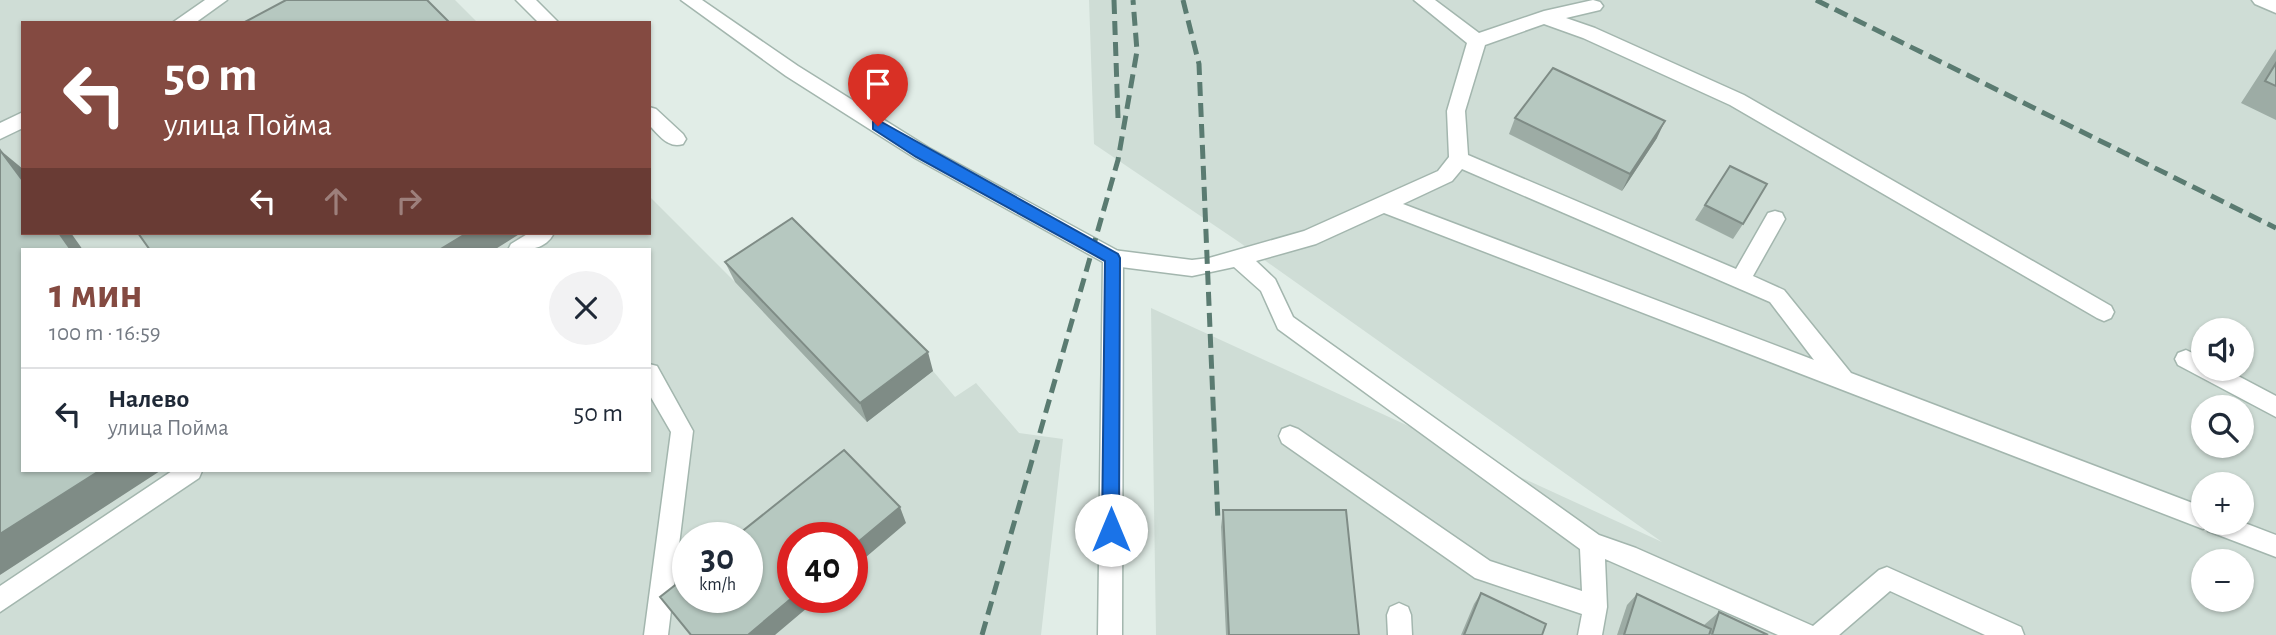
<!DOCTYPE html>
<html lang="ru">
<head>
<meta charset="utf-8">
<style>
	:root { --surface:#fff; --page:#f2f2f3; --text:#1f2937; --muted:#747a83; --line:#e0e1e3; --accent:#844a41 }
	body { margin:0; font-family:"Alegreya Sans",sans-serif; background:var(--page); color:var(--text); height:100vh; display:flex; flex-direction:column; font-size:26px; white-space:nowrap }
	* { box-sizing:border-box; margin:0 }
	p { font-size:23px; color:var(--muted) }
	.icon { flex:none; width:38px; height:38px; fill:none; stroke:currentColor; stroke-width:2; stroke-linecap:round; stroke-linejoin:round }
	.map { position:relative; flex:1; overflow:hidden }
	.panel { position:absolute; left:21px; top:248px; width:630px; height:224px; display:flex; flex-direction:column; background:var(--surface); border-radius:0px; box-shadow:0 2px 5px #0004 }
	.panel>* { flex:none }
	.banner { position:absolute; left:21px; top:21px; width:630px; height:214px; border-radius:0px; box-shadow:0 2px 5px #0004; background:#844a41; color:#fff; overflow:hidden }
	.fabs { position:absolute; left:2191px; top:318px; display:grid; gap:14px }
	.fabs a { display:grid; place-items:center; width:63px; height:63px; border-radius:50%; background:var(--surface); box-shadow:0 2px 5px #0004; font-size:35px }
	.speed { position:absolute; left:672px; top:522px; display:flex; gap:14px; font-size:35px; font-weight:700; text-align:center }
	.speed>* { display:grid; place-content:center; width:91px; height:91px; border-radius:50%; background:var(--surface); box-shadow:0 2px 5px #0004; line-height:1 }
	.speed small { font-size:18px; font-weight:400 }
	.speed .limit { border:10px solid #d22; background:#fff; color:#111 }
	.pin { position:absolute; display:grid; place-items:center; width:60px; height:60px; color:#fff; margin:-72px -30px; border-radius:50% 50% 50% 0; rotate:-45deg; box-shadow:0 0 7px #0007 }
	.pin .icon { rotate:45deg }
	.me { position:absolute; width:77px; margin:-38px; rotate:0deg; stroke-linejoin:round; filter:drop-shadow(0 0 5px #0008) }
	.turn { display:flex; align-items:center; gap:24px; height:147px; padding:0 28px; font-size:32px }
	.turn .icon { width:91px; height:91px; stroke-width:2.5 }
	.turn b { display:block; font-size:49px; line-height:60px }
	.lanes { display:flex; align-items:center; height:66px; padding:0 28px; background:#0003; justify-content:center; gap:35px; direction:ltr }
	.lanes .off { opacity:.35 }
	.round { display:grid; place-items:center; flex:none; width:74px; height:74px; border-radius:37px; background:var(--page) }
	.summary { display:flex; align-items:center; justify-content:space-between; height:119px; padding:0 28px }
	h1 { font-size:42px; font-weight:700; line-height:52px; color:var(--accent) }
	ul { padding:0; list-style:none }
	li { display:flex; align-items:center; gap:21px; height:91px; padding:0 28px; border-top:2px solid var(--line) }
	li div { flex:1 }
	li b { display:block; font-size:26px }
	li em { font-style:normal }
	.map>svg:first-child { display:block }
	.built { fill:#cfddd6; fill-rule:evenodd }
	.lines { fill:none; stroke-linecap:round; stroke-linejoin:round }
	.service-casing { stroke:#a3b6ae; stroke-width:3 }
	.tertiary-casing { stroke:#a3b6ae; stroke-width:3 }
	.service { fill:#fff; fill-rule:evenodd }
	.tertiary { fill:#fff; fill-rule:evenodd }
	.rail { stroke:#5a7b71; stroke-width:5; stroke-dasharray:14 7; stroke-linecap:butt }
	.wall { fill:#9daca5 }
	.shaded-wall { fill:#7f8c86 }
	.building { fill:#b6c8c0; stroke:#7f8c86; stroke-width:2 }
	.route { fill:#1a73e8; stroke:#114b97; stroke-width:2 }
</style>
</head>
<body>
<div class="map">
<svg width="2276" height="635" viewBox="0 0 2276 635">
	<rect width="100%" height="100%" fill="#e1ede7"/>
	<path class="built" d="M0,0H455L478,23H23V233H649V196L735,282L933,371L955,397L976,383L1019,433L1063,439L1041,635H0ZM23,250H649V471H23ZM688,537H747V597H688ZM793,537H852V597H793Z
		M1089,0H2276V635H1156L1151,308L1662,542L1239,242L1094,144ZM2203,331H2242V369H2203ZM2203,408H2242V446H2203ZM2203,485H2242V523H2203ZM2203,562H2242V600H2203Z"/>
	<g class="lines">
		<defs>
			<path id="service" d="M205,0H227L195,23H172Z
				M516,0H536L559,23H539Z
				M1414,0H1435L1479,33L1544,11L1593,0L1600,2L1603,6L1600,10L1566,18L1595,28L1744,95L2111,306L2114,312L2111,318L2104,321L2097,318L1730,105L1583,38L1544,24L1485,45L1465,111L1468,155L1736,269L1768,213L1775,211L1782,213L1785,219L1753,276L1784,290L1851,373L2203,507V523L2242,522L2276,535V557L2208,531L2206,527L2203,529L1384,213L1316,244L1256,261L1275,279L1293,317L1599,535L1636,548L1813,626L1879,570L1887,567L2021,627L2024,635H1985L1890,591L1839,635H1778L1605,559L1607,607L1602,635H1578L1582,614L1475,578L1282,443L1279,436L1282,429L1290,426L1298,429L1490,561L1582,591L1580,549L1278,329L1261,291L1234,267L1192,276L1113,266L1106,264L1103,258L1106,252L1113,250L1192,260L1209,258L1304,231L1438,171L1449,157L1447,111L1467,43ZM1462,169L1770,302L1814,360L1403,204L1452,181Z
				M2252,0H2276V13L2255,4Z
				M649,107L656,109L683,134L686,139L683,144C668,149 659,135 649,125Z
				M23,112V128L0,139V123Z
				M529,233H554C545,251 526,250 508,250L511,244Z
				M2186,350L2203,358V369H2225L2276,396V417L2178,365L2175,359L2178,353Z
				M649,364L657,366L693,431L668,635H644L671,432L649,394Z
				M172,471H202L199,478L0,612V586Z
				M1399,603L1408,607L1411,615L1412,635H1388L1387,615L1390,607Z"/>
			<path id="tertiary" d="M681,0H702L798,66L929,148L1120,252L1123,258L1122,635H1098L1103,262L915,158L786,76Z"/>
		</defs>
		<use href="#service" class="service-casing"/>
		<use href="#tertiary" class="tertiary-casing"/>
		<use href="#service" class="service"/>
		<use href="#tertiary" class="tertiary"/>
		<path class="rail" d="M1114,0L1118,118
			M1183,0L1199,64L1218,522
			M1816,0L2276,228
			M982,635L1118,160L1137,51L1133,0"/>
	</g>
	<path class="wall" d="M2276,49V120L2241,103Z
		M1515,118L1657,138L1622,191L1509,134Z
		M1730,166L1743,224L1733,239L1695,220Z
		M725,262L933,371L867,422L735,282Z
		M1223,510L1359,635H1226L1221,527Z
		M1481,593L1542,635H1461L1474,604Z
		M1637,594L1704,625L1719,612L1768,635H1617L1627,605Z"/>
	<path class="shaded-wall" d="M1665,121L1657,138L1622,191L1630,174Z
		M0,150L23,169V181Z
		M59,233H71L83,250H71Z
		M467,233H521L494,250H439Z
		M928,352L933,371L867,422L860,403Z
		M99,471H160L0,575V534Z
		M900,507L906,523L852,569V547Z
		M793,597H820L775,635H748Z"/>
	<path class="building" d="M286,0H427L450,23H243Z
		M2276,63V86L2265,81Z
		M1553,68L1665,121L1630,174L1515,118Z
		M0,150L23,181V233H59L71,250H23V471H99L0,534Z
		M1730,166L1767,184L1743,224L1705,205Z
		M792,218L928,352L860,403L725,262Z
		M138,233H467L439,250H150Z
		M844,450L900,507L852,547V537H793V597L748,635H691L660,597L688,575V597H747V537H735Z
		M1223,510H1346L1359,635H1229Z
		M1481,593L1546,624L1542,635H1464Z
		M1637,594L1711,629L1709,635H1624Z
		M1719,612L1768,635H1712Z"/>
	<path class="route" d="M878,120L1118,254L1120,258L1119,530L1117,536L1111,539L1104,536L1102,530L1105,261L916,157L873,129V122Z"/>
</svg>
<div class="fabs">
<a><svg class="icon" aria-label="sound" viewBox="0 0 24 24"><path d="M4 9h4l5-4v14l-5-4H4zM17 9q2 3 0 6"/></svg></a>
<a><svg class="icon" aria-label="search" viewBox="0 0 24 24"><circle cx="10" cy="10" r="6"/><path d="M15 15l6 6"/></svg></a>
<a>+</a>
<a>−</a>
</div>
<div class="speed"><div>30<small>km/h</small></div><div class="limit">40</div></div>
<div class="pin" style="left:878px;top:126px;background:#d93025"><svg class="icon" aria-label="arrive" viewBox="0 0 24 24"><path d="M6 21V4h12l-3 4 3 4H6"/></svg></div>
<svg class="me" style="left:1111px;top:530px" viewBox="-20 -20 40 40"><circle r="19" fill="#fff"/><path d="M0-13L10 11 0 6-10 11z" fill="#1a73e8"/></svg>
<div class="banner">
<div class="turn"><svg class="icon" aria-label="left" viewBox="0 0 24 24"><path d="M17 20v-9H6M10 6l-5 5 5 5"/></svg><div><b>50 m</b>улица Пойма</div></div>
<div class="lanes"><svg class="icon" aria-label="left" viewBox="0 0 24 24"><path d="M17 20v-9H6M10 6l-5 5 5 5"/></svg><svg class="icon off" aria-label="ahead" viewBox="0 0 24 24"><path d="M12 20V5M6 11l6-6 6 6"/></svg><svg class="icon off" aria-label="right" viewBox="0 0 24 24"><path d="M7 20v-9h11M14 6l5 5-5 5"/></svg></div>
</div>
<section class="panel">
<div class="summary"><div><h1>1 мин</h1><p>100 m · 16:59</p></div><a class="round"><svg class="icon" aria-label="close" viewBox="0 0 24 24"><path d="M6 6l12 12M18 6L6 18"/></svg></a></div>
<ul>
<li><svg class="icon" aria-label="left" viewBox="0 0 24 24"><path d="M17 20v-9H6M10 6l-5 5 5 5"/></svg><div><b>Налево</b><p>улица Пойма</p></div><em>50 m</em></li>
</ul>
</section>
</div>
</body>
</html>
